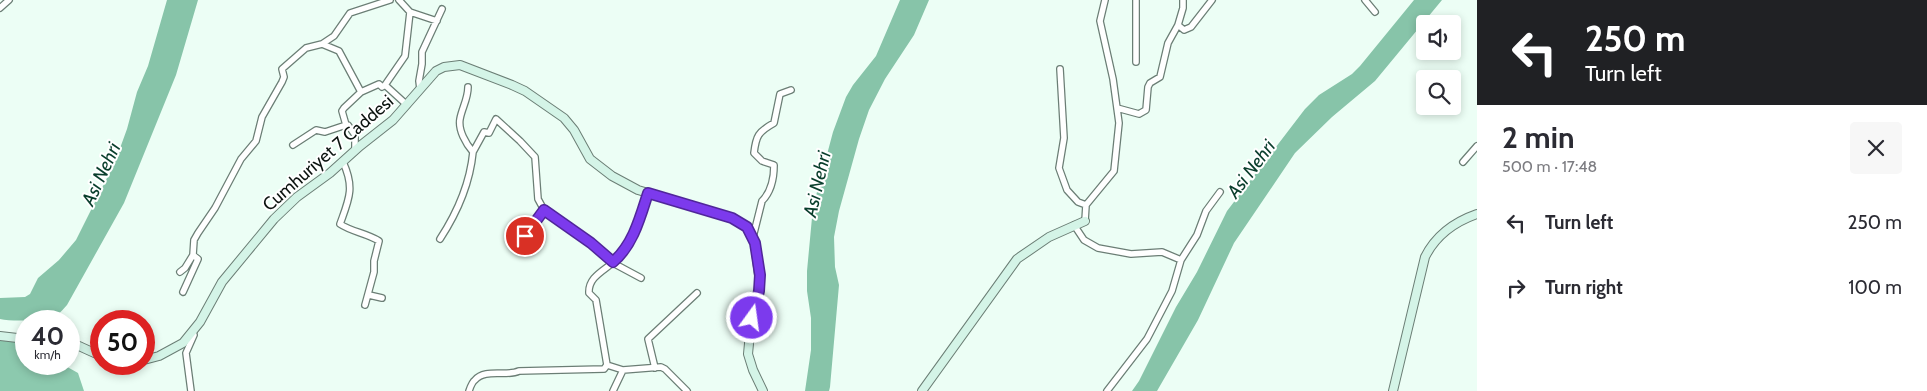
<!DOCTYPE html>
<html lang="en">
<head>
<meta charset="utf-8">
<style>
	:root { --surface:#fff; --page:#f7f7f7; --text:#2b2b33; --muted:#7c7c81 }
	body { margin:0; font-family:Cabin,sans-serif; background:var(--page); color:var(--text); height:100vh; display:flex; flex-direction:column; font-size:19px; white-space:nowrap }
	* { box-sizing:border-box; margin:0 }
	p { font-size:16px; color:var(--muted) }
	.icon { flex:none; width:28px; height:28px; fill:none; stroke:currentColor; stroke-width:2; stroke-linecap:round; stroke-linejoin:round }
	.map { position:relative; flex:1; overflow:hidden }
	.side { display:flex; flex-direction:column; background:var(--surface); width:450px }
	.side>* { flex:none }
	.top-card { background:#202124; color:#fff; overflow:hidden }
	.buttons { position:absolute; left:1416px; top:15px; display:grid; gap:10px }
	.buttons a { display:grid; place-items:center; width:45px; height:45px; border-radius:5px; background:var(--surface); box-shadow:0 2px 8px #0003; font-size:25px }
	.speed { position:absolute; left:15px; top:310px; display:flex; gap:10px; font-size:25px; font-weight:700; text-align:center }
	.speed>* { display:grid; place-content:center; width:65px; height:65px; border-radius:50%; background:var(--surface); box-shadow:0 2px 8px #0003; line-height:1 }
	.speed small { font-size:12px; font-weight:400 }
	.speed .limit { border:8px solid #d22; background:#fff; color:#111 }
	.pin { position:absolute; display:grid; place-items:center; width:42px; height:42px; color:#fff; margin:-21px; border:2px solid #fff; border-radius:50%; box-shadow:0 1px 5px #0007 }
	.me { position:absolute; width:55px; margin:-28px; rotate:14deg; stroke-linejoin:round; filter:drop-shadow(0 0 4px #0008) }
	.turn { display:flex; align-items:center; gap:18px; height:105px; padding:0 25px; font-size:22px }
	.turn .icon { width:65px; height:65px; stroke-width:2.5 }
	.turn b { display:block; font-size:35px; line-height:42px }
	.round { display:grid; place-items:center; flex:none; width:52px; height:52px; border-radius:5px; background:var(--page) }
	.head { display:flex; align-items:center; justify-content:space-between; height:85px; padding:0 25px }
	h1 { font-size:30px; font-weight:700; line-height:38px }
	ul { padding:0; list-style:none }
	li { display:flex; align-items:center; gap:15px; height:65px; padding:0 25px }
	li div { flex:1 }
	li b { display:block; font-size:19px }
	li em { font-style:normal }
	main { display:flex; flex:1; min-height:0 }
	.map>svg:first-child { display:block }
	.forest { fill:#8cc9ae }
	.water { fill:#87c4a9 }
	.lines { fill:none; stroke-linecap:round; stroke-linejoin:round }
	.street-casing { stroke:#6b7e75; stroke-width:8 }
	.secondary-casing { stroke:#6b7e75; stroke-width:10 }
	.street { stroke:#fff; stroke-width:5.5 }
	.secondary { stroke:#d4f4e7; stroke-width:8 }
	.route-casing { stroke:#51269a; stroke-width:12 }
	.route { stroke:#7c3aed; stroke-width:9 }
	.labels { text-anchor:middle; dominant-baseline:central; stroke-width:4; stroke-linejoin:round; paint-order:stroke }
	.street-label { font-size:18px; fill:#0b130f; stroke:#fff }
	.water-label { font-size:19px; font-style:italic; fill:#093e2c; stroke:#fff }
</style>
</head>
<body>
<main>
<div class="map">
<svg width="1477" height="391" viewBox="0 0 1477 391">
	<rect width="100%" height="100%" fill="#ecfef5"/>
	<path class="forest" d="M0,333L11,341L26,343V364H62L78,373L84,391H0Z"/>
	<path class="water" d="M167,0H198L176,75L124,203L67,305C64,308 61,312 58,314C47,321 14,322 0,319V298L25,297L30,294L38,278L59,260L76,240L115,162L127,129L137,92L148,66Z
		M900,0H929L914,35L885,79L869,110L859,139L839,211L834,237L835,267L839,285L830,387L829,391H805L811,350V318L807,291V271L813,207L833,132L846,97L853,85L876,56Z
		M1414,0H1442L1375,81L1332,117L1295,153L1234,243L1198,320L1157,391H1132L1139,381L1176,307L1197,272L1227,211L1305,109L1319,95L1352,74L1360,66Z"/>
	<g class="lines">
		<defs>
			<path id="street" d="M399,0L410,12L405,56L385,85L407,105
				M1136,0V62
				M1183,0V8L1178,25L1184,30L1191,27L1212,0
				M1365,0L1375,12
				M0,8L9,0
				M410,12L437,21
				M322,44L339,51L361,92
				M1060,69L1064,138L1059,168L1067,190L1078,202L1086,205
				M420,89L419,81L422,64V52L442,9
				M1117,108L1139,114L1146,110L1148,87L1150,83L1160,77L1168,43L1178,25
				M346,125L342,111L344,108L361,92L379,84L382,87L385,85
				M293,145L316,130L325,132L346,125H348L355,135V150
				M473,152L484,132L489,133L496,119L520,141L535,157L538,199L544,210L591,243L613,263L641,278
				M343,162C355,188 349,199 340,224C352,232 366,233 379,241L374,261V272L365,305
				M1463,162L1477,146
				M1085,221L1086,205L1114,171L1119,123L1113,79L1100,21L1105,0
				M1074,225L1084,240L1098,248L1131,254L1162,252L1181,260
				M525,236L544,210
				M753,237L762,201C772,191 774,178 774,165L762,161L754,153C756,136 758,132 774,123L780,94L791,90
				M440,239C457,213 470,183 473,152C466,144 458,130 460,119C462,108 468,99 468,87
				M180,272L185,268L193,255L194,240L198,233L215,208L241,159L256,141L262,117L282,82L284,77L282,69L306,48L322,44L334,36L350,13L390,0
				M183,292L198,259L193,255
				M369,295L382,298
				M607,365L596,300L589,293C588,276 606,270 617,259C634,242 640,216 648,193
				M655,368L648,339L697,293
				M191,391L186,353L194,335L193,332
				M469,391C470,388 472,382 475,380C485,368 506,377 519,371L604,369L607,365L623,370L661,367L665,369L687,391
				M613,391L623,370
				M1107,391L1147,339L1172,291L1181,260L1197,235L1206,211L1220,192"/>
			<path id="secondary" d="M0,336L26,339
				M69,343L79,346L101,356
				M144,360L159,356L183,343L200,322L222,282L274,219L297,197L330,173L360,146L393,120L436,71L444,67L460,65L512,85L525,91L564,118L574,130L590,159L612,176L638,190L732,218L747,227L755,243L760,284L750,333L748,354L753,370L763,391
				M922,391L1017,259L1049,237L1085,221
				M1393,391L1425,257C1436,235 1454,222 1477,214"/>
		</defs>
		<use href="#street" class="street-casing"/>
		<use href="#secondary" class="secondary-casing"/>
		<use href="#street" class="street"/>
		<use href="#secondary" class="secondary"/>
	</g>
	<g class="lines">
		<defs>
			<path id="route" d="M525,236L544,210L591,243L613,262C633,245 640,218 648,193L732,218L747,227L755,243L760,275L759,291L752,318"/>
		</defs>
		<use href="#route" class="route-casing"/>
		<use href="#route" class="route"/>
	</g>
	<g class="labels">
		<g class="street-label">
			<text transform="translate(328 153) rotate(-41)">Cumhuriyet 7 Caddesi</text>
		</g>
		<g class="water-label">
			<text transform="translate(1251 169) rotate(-53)">Asi Nehri</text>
			<text transform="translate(101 174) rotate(-65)">Asi Nehri</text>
			<text transform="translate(817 184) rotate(-77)">Asi Nehri</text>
		</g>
	</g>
</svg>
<div class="buttons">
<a><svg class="icon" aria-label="sound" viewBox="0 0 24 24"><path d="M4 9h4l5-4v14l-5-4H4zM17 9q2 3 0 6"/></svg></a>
<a><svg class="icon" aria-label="search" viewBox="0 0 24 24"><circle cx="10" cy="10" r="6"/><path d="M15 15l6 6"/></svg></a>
</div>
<div class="speed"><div>40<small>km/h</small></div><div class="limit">50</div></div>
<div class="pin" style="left:525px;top:236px;background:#d93025"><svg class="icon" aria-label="arrive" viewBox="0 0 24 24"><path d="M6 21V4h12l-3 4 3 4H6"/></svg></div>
<svg class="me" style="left:752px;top:318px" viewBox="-20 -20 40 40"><circle r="17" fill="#7c3aed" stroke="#fff" stroke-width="3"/><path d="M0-11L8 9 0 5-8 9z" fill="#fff"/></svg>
</div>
<section class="side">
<div class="top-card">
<div class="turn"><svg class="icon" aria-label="left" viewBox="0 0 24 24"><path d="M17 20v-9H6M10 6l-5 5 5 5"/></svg><div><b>250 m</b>Turn left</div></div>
</div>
<div class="head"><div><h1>2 min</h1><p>500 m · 17:48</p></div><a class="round"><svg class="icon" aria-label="close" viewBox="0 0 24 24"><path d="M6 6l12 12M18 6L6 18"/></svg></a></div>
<ul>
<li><svg class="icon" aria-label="left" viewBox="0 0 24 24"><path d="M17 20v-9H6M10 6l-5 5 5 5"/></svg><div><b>Turn left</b></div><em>250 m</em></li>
<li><svg class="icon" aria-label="right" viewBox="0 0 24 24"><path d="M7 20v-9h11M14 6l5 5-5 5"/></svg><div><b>Turn right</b></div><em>100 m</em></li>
</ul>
</section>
</main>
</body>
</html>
